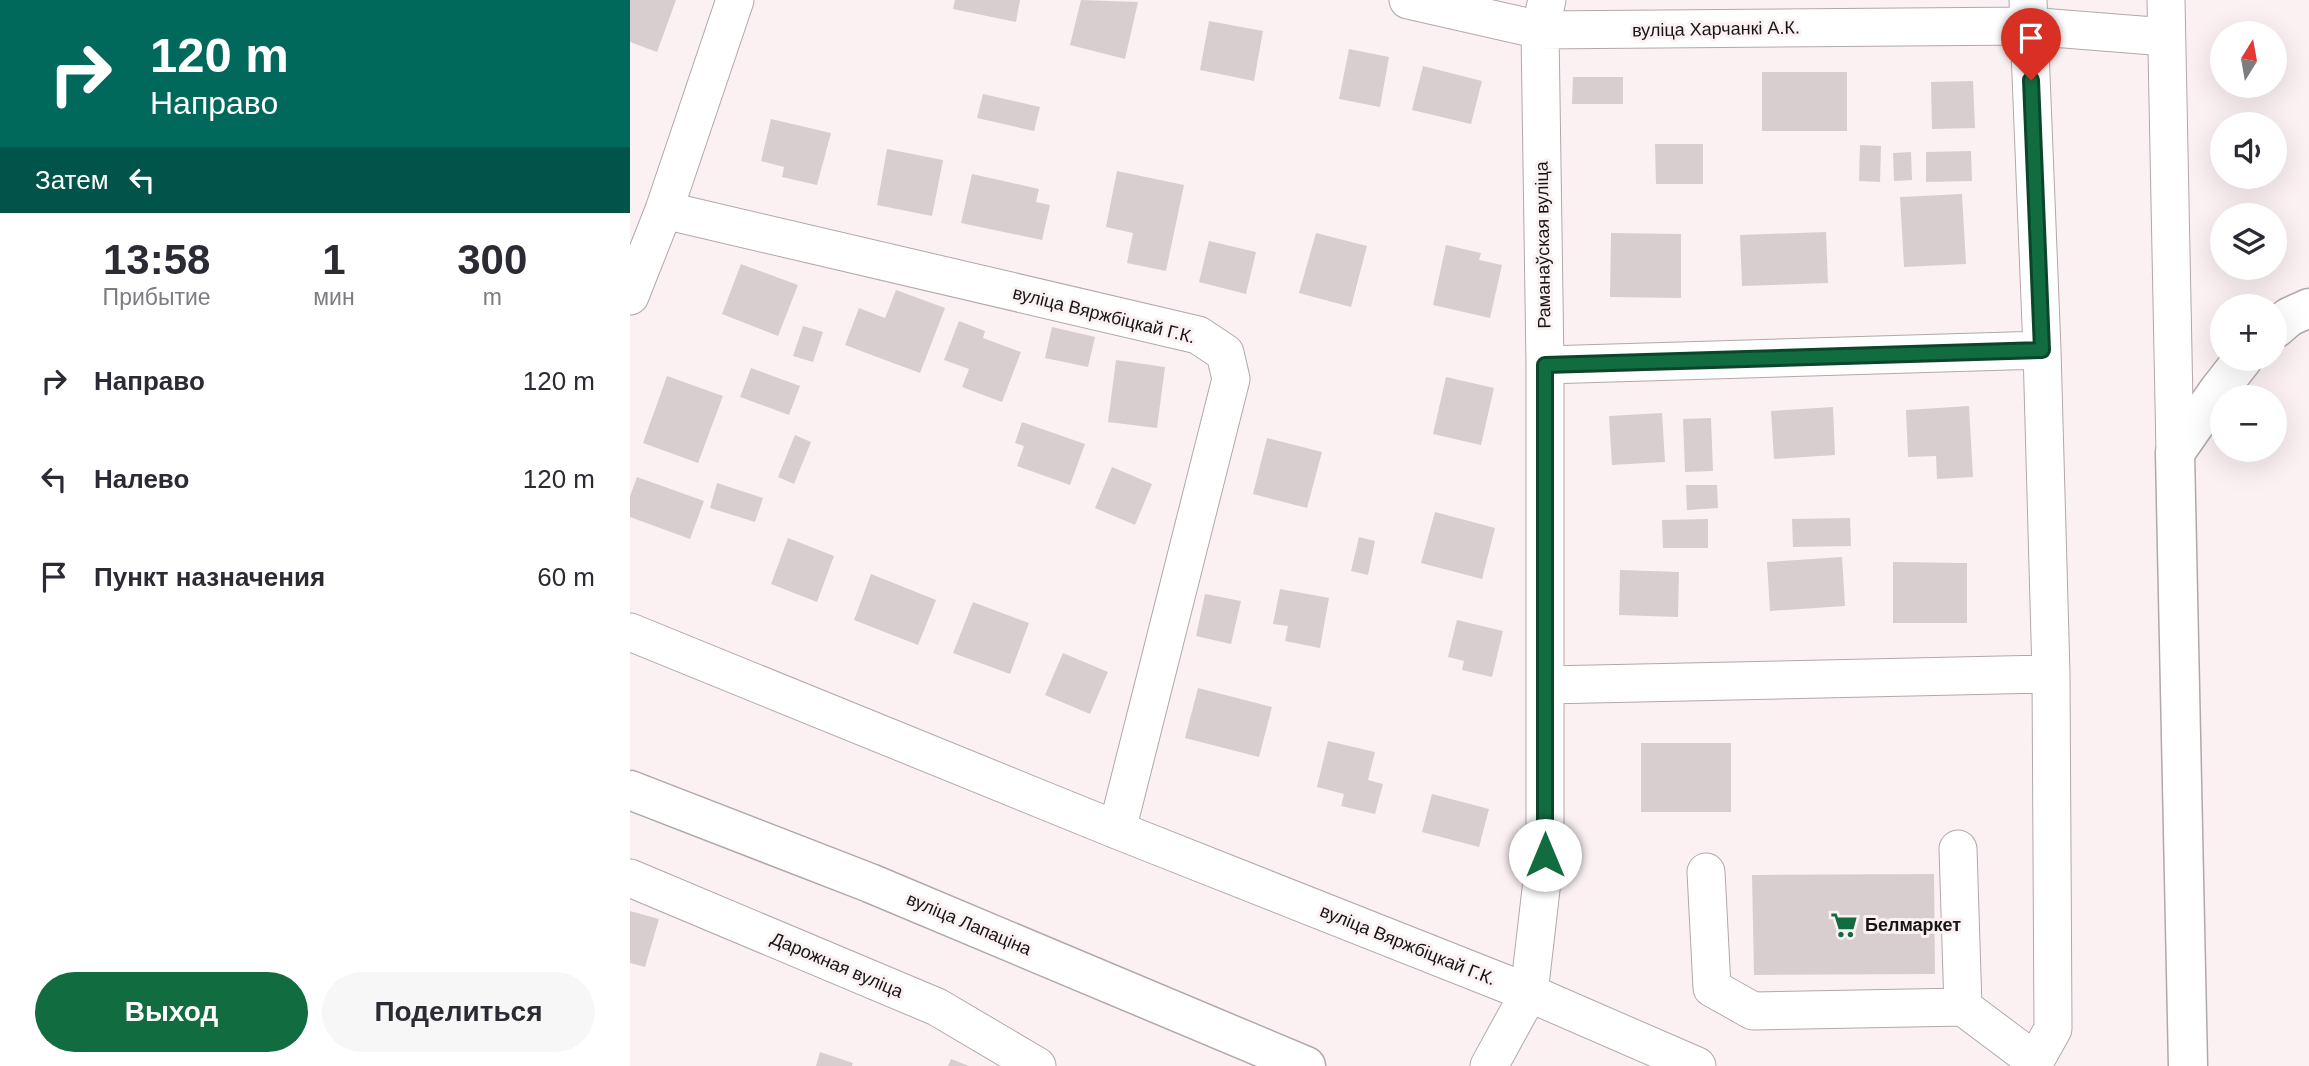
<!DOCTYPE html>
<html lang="ru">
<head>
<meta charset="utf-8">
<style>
	:root { --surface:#fff; --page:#f7f7f7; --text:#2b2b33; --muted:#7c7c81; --accent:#116c40 }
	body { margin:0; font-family:Helvetica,sans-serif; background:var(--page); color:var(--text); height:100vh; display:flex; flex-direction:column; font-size:26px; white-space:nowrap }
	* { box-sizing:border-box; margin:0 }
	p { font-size:23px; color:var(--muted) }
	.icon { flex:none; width:38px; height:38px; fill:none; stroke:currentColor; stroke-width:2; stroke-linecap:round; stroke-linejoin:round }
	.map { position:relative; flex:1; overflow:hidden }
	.side { display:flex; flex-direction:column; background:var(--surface); width:630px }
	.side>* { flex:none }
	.hud { background:#00695c; color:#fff; overflow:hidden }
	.needle { width:46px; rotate:11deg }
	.fabs { position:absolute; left:1580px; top:21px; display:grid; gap:14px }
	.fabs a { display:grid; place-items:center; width:77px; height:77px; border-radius:50%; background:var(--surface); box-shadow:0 7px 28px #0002; font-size:35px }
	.pin { position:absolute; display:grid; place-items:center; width:60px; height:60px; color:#fff; margin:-72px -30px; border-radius:50% 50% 50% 0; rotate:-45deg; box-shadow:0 0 7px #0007 }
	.pin .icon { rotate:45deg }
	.me { position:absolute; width:77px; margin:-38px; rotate:0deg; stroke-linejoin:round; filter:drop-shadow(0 0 5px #0008) }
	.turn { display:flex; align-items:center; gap:24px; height:147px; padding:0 35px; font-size:32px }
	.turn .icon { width:91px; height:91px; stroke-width:2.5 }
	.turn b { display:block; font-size:49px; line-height:60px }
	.then { display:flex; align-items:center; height:66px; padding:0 35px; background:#0003; gap:14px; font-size:26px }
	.eta { display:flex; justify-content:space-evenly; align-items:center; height:119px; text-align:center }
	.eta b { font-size:42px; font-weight:600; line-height:49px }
	.action { display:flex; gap:14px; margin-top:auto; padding:14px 35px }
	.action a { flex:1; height:80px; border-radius:42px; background:var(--accent); color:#fff; font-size:28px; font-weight:600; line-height:80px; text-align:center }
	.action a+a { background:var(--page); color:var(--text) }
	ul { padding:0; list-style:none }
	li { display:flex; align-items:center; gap:21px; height:98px; padding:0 35px }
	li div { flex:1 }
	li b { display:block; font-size:26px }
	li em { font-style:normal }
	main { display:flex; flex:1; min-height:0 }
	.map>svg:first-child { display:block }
	.building { fill:#d8ced0 }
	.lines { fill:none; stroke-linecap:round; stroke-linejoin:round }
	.minor-casing { stroke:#b1a8a9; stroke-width:39 }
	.major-casing { stroke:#b1a8a9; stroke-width:41 }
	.minor { stroke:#fff; stroke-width:37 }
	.major { stroke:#fff; stroke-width:38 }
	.route-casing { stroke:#0b462a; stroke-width:18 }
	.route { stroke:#116c40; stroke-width:12 }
	.labels { text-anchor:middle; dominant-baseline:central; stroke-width:6; stroke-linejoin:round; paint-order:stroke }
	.street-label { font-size:18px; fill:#181515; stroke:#fbf1f3 }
	.poi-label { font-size:18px; font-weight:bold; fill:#181515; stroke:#fbf1f3; text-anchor:start }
</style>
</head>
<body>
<main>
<section class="side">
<div class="hud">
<div class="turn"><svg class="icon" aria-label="right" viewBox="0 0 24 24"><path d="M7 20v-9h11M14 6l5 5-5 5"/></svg><div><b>120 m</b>Направо</div></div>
<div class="then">Затем<svg class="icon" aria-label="left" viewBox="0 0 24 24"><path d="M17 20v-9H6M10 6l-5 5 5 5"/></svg></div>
</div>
<div class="eta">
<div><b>13:58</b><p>Прибытие</p></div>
<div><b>1</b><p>мин</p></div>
<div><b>300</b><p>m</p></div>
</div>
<ul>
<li><svg class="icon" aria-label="right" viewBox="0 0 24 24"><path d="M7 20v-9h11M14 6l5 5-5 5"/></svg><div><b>Направо</b></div><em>120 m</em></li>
<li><svg class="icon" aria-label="left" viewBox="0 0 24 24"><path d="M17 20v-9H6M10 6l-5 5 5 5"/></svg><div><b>Налево</b></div><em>120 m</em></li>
<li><svg class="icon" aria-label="arrive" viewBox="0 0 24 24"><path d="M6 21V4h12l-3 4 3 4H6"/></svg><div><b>Пункт назначения</b></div><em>60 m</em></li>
</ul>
<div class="action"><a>Выход</a><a>Поделиться</a></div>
</section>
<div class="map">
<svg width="1679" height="1066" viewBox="0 0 1679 1066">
	<rect width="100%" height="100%" fill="#fbf1f3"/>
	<path class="building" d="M0,0H46L27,52L0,42Z
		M325,0H390L386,22L323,9Z
		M451,0L508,2L495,59L440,45Z
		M579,21L633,31L624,81L570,70Z
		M719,49L759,57L750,107L709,99Z
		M793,66L852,81L841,124L782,110Z
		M1132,72H1217V131H1132Z
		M943,77H993V104H942Z
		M1343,81L1345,128L1302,129L1301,82Z
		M353,94L410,107L404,131L347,118Z
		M141,119L201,133L187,185L152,177L154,167L131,161Z
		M1025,144H1073V184H1026Z
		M1230,145L1251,146L1250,182L1229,181Z
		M257,149L313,160L302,216L247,205Z
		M1341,151L1342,181L1296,182V152Z
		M1281,152L1282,180L1264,181L1263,153Z
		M487,171L554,185L536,271L497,263L503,233L476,227Z
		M342,174L409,189L406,202L420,205L412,240L331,223Z
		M1332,194L1336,264L1274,267L1270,197Z
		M1196,232L1198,283L1112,286L1110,235Z
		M686,233L737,246L721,307L669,293Z
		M981,233L1051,234V298L980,297Z
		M579,241L626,252L616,294L569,282Z
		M816,245L851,253L849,260L872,265L860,318L803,305Z
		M111,264L168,285L148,336L92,314Z
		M266,290L315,308L290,373L215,345L229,308L255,318Z
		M329,321L355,331L353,338L391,352L372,402L332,387L339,369L314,360Z
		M173,326L193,332L183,362L163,356Z
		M422,327L465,337L458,367L415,358Z
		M486,360L535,367L527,428L478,422Z
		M121,368L170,386L159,415L110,397Z
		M37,376L93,396L68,463L13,443Z
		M816,377L864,388L851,445L803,434Z
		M1339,406L1343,477L1307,479L1306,456L1278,457L1276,410Z
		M1203,407L1205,455L1144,459L1141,411Z
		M1032,413L1035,462L982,465L979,416Z
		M1081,418L1083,471L1055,472L1053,419Z
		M392,422L455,444L440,485L387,466L394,446L385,443Z
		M165,435L181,442L164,484L148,477Z
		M637,438L692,452L677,508L623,494Z
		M482,467L522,484L505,525L465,508Z
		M7,477L74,501L60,539L0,517V496Z
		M87,483L133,498L125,522L80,508Z
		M1056,485H1087L1088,508L1057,510Z
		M805,512L865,528L852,579L791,563Z
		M1220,518L1221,546L1163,547L1162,519Z
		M1078,519V548H1033L1032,520Z
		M729,537L745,541L738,575L721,571Z
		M158,538L204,556L187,602L141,584Z
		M1212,557L1215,606L1140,611L1137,562Z
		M1263,562L1337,563V623H1263Z
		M990,570L1049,572L1048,617L989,615Z
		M241,574L306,600L288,645L224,620Z
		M650,589L699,598L690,648L655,641L658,626L643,624Z
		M575,594L611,601L601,644L566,636Z
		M343,602L399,623L380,674L323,653Z
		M827,620L873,631L862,677L832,670L834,661L818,657Z
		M433,653L478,672L460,714L415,695Z
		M568,688L642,707L629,757L555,738Z
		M698,741L745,752L738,780L753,784L745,814L711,806L714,794L687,787Z
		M1011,743H1101V812H1011Z
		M802,794L859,809L849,847L792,832Z
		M1304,874L1305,974L1124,975L1122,875Z
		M0,911L29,919L15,967L0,963Z
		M190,1052L223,1063L222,1066H186Z
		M321,1059L339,1066H318Z"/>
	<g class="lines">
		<defs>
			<path id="minor" d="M778,0L910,30L1398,26L1536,37
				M1398,0L1412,350L1421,674L1423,1029L1405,1061L1400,1066
				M1536,0L1545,453
				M34,210L568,335L595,353L601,379L487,830
				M0,296L34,210L105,0
				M915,365L1412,350
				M0,632L487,830L899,993L1067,1066
				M916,685L1421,674
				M1328,849L1333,1007L1405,1061
				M1076,872L1082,988L1123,1011L1333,1007
				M0,878L307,1007L407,1066
				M859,1066L899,993L915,855V365L910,30L917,0"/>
			<path id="major" d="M1645,329L1659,317L1679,308
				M0,790L240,883L676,1066
				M1558,1066L1545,453L1588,391L1613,359"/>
		</defs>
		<use href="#minor" class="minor-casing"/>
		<use href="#major" class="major-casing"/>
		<use href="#minor" class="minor"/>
		<use href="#major" class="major"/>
	</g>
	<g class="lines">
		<defs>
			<path id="route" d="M915,855V365L1412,350L1401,80"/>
		</defs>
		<use href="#route" class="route-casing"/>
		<use href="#route" class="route"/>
	</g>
	<defs>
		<symbol id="supermarket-bare" viewBox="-9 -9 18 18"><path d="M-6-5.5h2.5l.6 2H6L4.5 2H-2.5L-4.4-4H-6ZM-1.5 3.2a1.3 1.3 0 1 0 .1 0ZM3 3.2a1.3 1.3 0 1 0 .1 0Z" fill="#116c40" stroke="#fbf1f3" stroke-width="2.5" paint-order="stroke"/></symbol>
	</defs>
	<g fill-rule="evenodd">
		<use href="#supermarket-bare" x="1195" y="906" width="38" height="38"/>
	</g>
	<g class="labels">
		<g class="street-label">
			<text transform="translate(1086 29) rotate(-1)">вуліца Харчанкі А.К.</text>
			<text transform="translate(913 245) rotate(-91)">Раманаўская вуліца</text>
			<text transform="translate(474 315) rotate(14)">вуліца Вяржбіцкай Г.К.</text>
			<text transform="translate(339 924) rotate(23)">вуліца Лапаціна</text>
			<text transform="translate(778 945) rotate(22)">вуліца Вяржбіцкай Г.К.</text>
			<text transform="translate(207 965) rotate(23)">Дарожная вуліца</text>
		</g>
		<g class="poi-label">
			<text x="1235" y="925">Белмаркет</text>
		</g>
	</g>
</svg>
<div class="fabs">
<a><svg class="needle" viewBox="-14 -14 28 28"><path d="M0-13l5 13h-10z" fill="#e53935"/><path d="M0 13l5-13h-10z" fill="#7c7c81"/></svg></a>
<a><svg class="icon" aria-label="sound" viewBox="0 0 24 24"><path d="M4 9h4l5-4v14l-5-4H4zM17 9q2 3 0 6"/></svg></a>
<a><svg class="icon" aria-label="layers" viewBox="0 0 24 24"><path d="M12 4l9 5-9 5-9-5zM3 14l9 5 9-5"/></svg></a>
<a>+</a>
<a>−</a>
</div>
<div class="pin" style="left:1401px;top:80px;background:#d93025"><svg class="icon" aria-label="arrive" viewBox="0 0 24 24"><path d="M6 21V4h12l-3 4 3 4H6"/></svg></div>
<svg class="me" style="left:915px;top:855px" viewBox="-20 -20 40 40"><circle r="19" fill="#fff"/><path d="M0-13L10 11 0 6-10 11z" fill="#116c40"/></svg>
</div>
</main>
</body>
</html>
